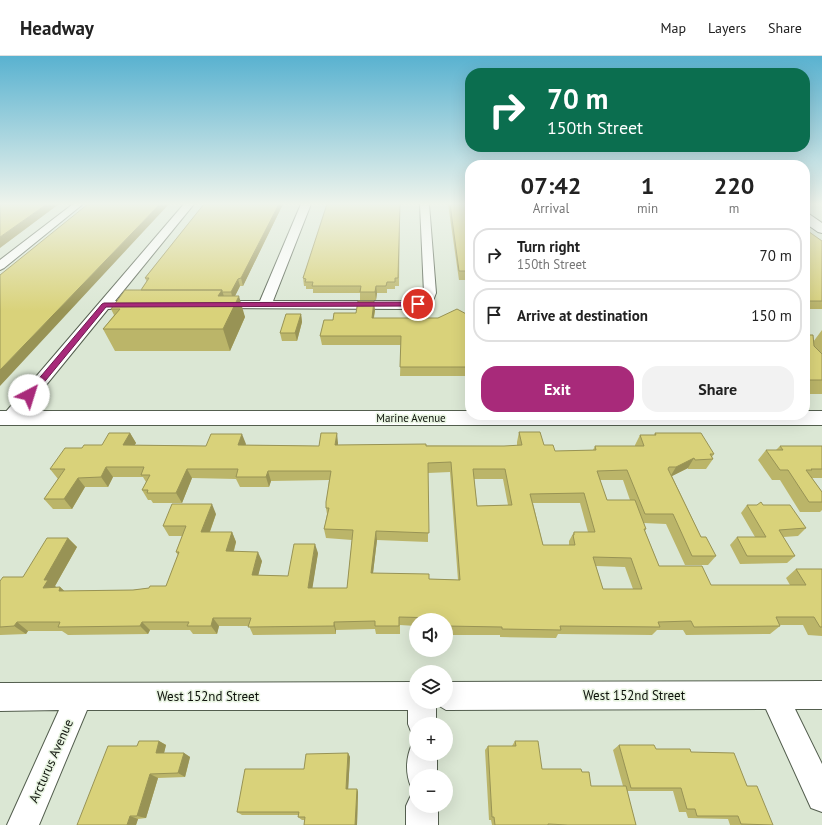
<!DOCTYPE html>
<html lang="en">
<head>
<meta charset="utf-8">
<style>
	:root { --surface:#fff; --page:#f2f2f2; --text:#222; --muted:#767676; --line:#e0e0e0; --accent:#a82a7a }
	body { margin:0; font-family:"PT Sans",sans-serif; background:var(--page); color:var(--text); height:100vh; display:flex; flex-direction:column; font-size:15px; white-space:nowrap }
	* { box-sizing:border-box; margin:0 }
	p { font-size:13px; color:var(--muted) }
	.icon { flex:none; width:22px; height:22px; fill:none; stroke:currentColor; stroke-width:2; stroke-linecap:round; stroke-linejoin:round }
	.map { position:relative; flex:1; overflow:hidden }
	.panel { position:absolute; left:465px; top:104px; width:345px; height:260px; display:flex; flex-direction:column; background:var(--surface); border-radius:16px; box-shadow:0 4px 16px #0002 }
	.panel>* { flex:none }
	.banner { position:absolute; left:465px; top:12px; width:345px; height:84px; border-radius:16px; box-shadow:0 4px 16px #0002; background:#0b6e4f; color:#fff; overflow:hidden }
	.tools { position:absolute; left:409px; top:557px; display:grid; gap:8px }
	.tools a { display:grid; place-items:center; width:44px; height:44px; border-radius:50%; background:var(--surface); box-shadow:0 4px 16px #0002; font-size:20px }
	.pin { position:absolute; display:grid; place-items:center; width:34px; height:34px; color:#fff; margin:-17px; border:2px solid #fff; border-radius:50%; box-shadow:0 1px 4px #0007 }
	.me { position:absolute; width:44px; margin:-22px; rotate:40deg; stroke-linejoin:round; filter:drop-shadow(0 0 3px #0008) }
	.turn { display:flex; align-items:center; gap:14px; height:84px; padding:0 16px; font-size:18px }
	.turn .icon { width:52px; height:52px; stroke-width:2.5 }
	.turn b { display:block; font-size:28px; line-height:34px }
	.eta { display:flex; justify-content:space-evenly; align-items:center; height:68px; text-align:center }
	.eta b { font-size:24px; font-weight:700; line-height:28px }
	.primary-button { display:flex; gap:8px; margin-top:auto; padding:8px 16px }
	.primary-button a { flex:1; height:46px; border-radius:16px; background:var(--accent); color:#fff; font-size:16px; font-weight:700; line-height:46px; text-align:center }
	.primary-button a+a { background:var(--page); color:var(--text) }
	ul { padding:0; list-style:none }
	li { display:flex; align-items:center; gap:12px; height:54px; margin:0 8px 6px; padding:0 8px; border:2px solid var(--line); border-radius:16px }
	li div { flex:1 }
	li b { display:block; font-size:15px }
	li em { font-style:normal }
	header { display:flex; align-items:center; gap:24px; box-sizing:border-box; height:56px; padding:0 20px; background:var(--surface); border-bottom:1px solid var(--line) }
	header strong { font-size:19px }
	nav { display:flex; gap:22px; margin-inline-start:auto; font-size:14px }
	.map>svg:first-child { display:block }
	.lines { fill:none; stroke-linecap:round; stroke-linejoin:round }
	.street-casing { stroke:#535e4e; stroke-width:2 }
	.secondary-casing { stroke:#535e4e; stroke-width:2 }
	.street { fill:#fff; fill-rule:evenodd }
	.secondary { fill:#fff; fill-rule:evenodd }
	.wall { fill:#bbb569; fill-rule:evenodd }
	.shaded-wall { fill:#989355 }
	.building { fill:#d9d27a; stroke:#989355; fill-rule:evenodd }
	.route { fill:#a82a7a; stroke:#6d1b4f }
	.labels { text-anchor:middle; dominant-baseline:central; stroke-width:3; stroke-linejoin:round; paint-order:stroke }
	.street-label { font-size:11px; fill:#0d110b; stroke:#e8f4e1 }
	.near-street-label { font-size:13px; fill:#0d110b; stroke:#e8f4e1 }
</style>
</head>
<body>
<header>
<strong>Headway</strong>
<nav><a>Map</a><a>Layers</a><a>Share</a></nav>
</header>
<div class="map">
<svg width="822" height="769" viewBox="0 0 822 769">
	<rect width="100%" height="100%" fill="#dbe7d4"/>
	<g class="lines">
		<defs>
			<path id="street" d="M73,148H83L4,212L0,214V204Z
				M184,148H194L115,245L143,246L145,249L143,252L108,253L16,366L10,368L4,366L1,362L4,358Z
				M301,148H311L273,245H410L421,244L424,237L420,148H429L436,237L431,250L410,253L212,252L210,249L212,246L217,245H260Z
				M822,625V653H795L822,708V756L811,752L766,653L446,654L436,648V668H416V680L412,678L408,668V654H87L39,769H7L59,654L0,655V627L416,626V646H446V626Z
				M416,686V698H437V720H416V733L411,731C405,716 406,702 412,688Z
				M416,737V750H438V769H406V750L411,739Z"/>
			<path id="secondary" d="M805,157L809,158L822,167V177L818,176L805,167Z
				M0,355H470V359H805V355H822V369H0Z"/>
		</defs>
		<use href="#street" class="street-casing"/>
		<use href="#secondary" class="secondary-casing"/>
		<use href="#street" class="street"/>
		<use href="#secondary" class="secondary"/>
	</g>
	<path class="wall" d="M204,148H283L243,230H240L235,240L245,261L230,295H115L103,273L114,259L111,253L141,234L147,226L145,222Z
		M400,148L399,230H395V233H387V237H377L376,244H360V237H313V233H306V230H304L303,222Z
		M448,148H470V236L468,224H459Z
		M805,173L822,185V253H805Z
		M375,254L374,262H438L470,260V320H400L401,289H322L320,280L333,264L356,257Z
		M301,258L302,266L297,285H282L280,277Z
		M822,274V338H805V279L813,286Z
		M519,376L555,395L593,394L595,390H635V389L640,379H654L655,377L714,398L712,401L713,403L706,413H688V412L672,420L701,481L716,500L708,509H685L666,468L644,467L646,473L645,475L659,510L711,529H790L786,522L796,513H822V580L808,579L803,569H780V570L770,578L686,579L683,574H657L652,579L558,578L556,582L500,581V579H446V564H416V570L400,569V578H376L375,573L336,574V578L253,579L249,570H219L217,578H193L190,574H150L148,578L68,579L62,575H28L26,578L0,579V525L23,521L68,482L77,491L55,530L56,532L60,531L64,535L133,534L166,530L178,499L176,496L182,480H169L163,470L216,458L210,476H232L236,486L234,495L262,505L258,519L288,520L318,497L312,532H347L352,484L326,482L324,473L327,458L326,452L329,424L271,425L269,431H240L236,423L192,422L182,447H153L151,444H148L142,434L146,426L143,421H113L108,431H85L72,453H53L44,443L58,423L50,413L82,392L102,389L130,377L136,387L134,389L206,390L246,388L245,389L319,390L338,387V389L504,390H517V386ZM450,416L458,524L429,523L373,517L377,484L428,486V417ZM474,423H503L508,449L477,450ZM600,424H623L630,444H607ZM533,447H580L588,476H574L569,485V489H543ZM596,510L625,511L633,533H603Z
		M780,390H822V422H812L822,436V454L820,456H800L780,424H772L758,404L766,394H776Z
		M747,449H763L806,472L798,480L783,481L795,500L787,507L740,508L730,489L737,481H755L741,457Z
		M159,685L166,689L164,697H184L190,701L185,721L158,722L146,762L138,763L136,769H77L137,690Z
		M515,685L542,713L582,716L591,730H623L613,694L619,689L656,693L691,696L747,730L773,769H730L728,763L688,762L686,756H679L673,735H627L636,769H492L491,764H489L485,694L488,690H512Z
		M348,697L350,701L348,733H357L358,736L357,769H304L305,764H302L298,761L299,759H242L237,756L304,713Z"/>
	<path class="shaded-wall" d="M47,148H59L0,192V181Z
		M160,148H169L0,330V314Z
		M279,148H283L243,230L241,222Z
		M238,223L240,230L233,244L231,236Z
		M376,230L377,237L376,244L375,236Z
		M222,234L228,254L218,240Z
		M239,240L245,261L230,295L223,273Z
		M374,245L375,254L372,271V262Z
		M301,258L302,266L297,285L295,277Z
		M130,377L136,387L129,399L123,389Z
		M337,377L338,387L336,399L335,389Z
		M242,378L246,388L242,399L238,389Z
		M694,402L688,412L670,421L676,411Z
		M106,411L113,421L108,431L101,421Z
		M187,413L192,422L182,447L176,437Z
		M268,415L271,425L269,431L266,421Z
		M78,422L85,431L72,453L64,443Z
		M212,448L216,458L206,486L201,476Z
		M376,475L377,484L372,525L371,517Z
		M232,476L236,486L231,504L226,495Z
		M68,482L77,491L55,530L57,532H43L44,524Z
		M315,488L318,497L311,541L308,532Z
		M258,496L262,505L256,528L252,519Z
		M60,531L70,540L59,535Z
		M213,562L219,570L217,578L211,570Z
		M17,566L28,575L26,578L14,570Z
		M142,566L150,574L148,578L140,570Z
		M334,566L336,574V578L334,570Z
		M159,685L166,689L163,701L156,697Z
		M184,697L190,701L185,721L178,717Z
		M348,697L350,701L348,736L346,733Z
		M150,718L158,722L146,762L137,760Z
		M357,733L358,736L357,769H355Z
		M130,760L138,763L136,769H127Z"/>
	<path class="building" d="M0,148H47L0,181Z
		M88,148H160L0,314V219Z
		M204,148H279L241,222L238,223L231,236H222V234H141L149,222H145Z
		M327,148H400L398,222H395V226H387L386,230H376L375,236H360L361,230H312L313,226H305L306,223L303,222Z
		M450,148H470V221L469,215H459Z
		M805,173L822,185V245H805Z
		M125,234H222L218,240H239L223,273H103L120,253H111Z
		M358,245H374L372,262H438L457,253L470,260V311H400L401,280H320L324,264H333L334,257H356Z
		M286,258H301L295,277H280Z
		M805,279H813L814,290L822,298V324H805Z
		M519,376H540L544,389H553L555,395L596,394L595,390H644L640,379H656L655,377H701L714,398H710L713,403L695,404L694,402L676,411H669L668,413L701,481H706L716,500H692L673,458H645L627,414L597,415L607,444H635L646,473H644L659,510H702L711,529H806L796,513H822V571H820L814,561H776L780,570L694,571L691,565L658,566L660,571L560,570L561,574L502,573V571L446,570V564H440V562L399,561V570H375V565L334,566V570L248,571L251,562H213L211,570H187L189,566H142L140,570L58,571L60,566H17L14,570L0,571V525L3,521H23L47,482H68L44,524H48L43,532L60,531L59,535L133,534L149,532L150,530H166L179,496H176L186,470H163L172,448H212L201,476H232L226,495L258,496L252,519L288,520L294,488H315L308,532H347L353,474L324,473L329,452H326V446L331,415H268L266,421H236L238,413H187L176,437H147L148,434H142L150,419H141L144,411H106L101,421L78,422L64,443H44L65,413H50L65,392H82L84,389H102L109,377H130L123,389L206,390L211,378H242L238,389L319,390L321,377H337L335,389L426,388V390H504L522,389ZM451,406L460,524L429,523V518L371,517L376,475L429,477L428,407ZM473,413H505L512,449L477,450ZM584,437L595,476H574V479H573L575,489H543L530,438ZM593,501L631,502L642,533H603Z
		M780,390H822V413H811L812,414H806L822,436V446H809L788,414H780L766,394H783Z
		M761,446L763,449H790L806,472L779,474L795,500H747L737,481H766L747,449H757Z
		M139,685H159L156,697H184L178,717L150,718L137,760H130L127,769H77L108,690H137Z
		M515,685H538L542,713H581L582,716H589L591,730H626L636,769H568L548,768V769H495L494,761H492L488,690H516Z
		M619,689H654L656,693H690L691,696L734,697L747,730H757L773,769L741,768L738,760H697L695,753H687L681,732H631Z
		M348,697L346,733H357L355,769H304L305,761H298L299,756H237L245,713H304L306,698Z"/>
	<linearGradient id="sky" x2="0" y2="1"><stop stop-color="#59b2d0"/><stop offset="0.58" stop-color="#eff4ec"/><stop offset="1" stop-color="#eff4ec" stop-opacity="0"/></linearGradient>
	<rect width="822" height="255" fill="url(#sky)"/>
	<path class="route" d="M418,246L420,247V250L106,251L32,341H26L25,339L102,248L104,247Z"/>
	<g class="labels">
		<g class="street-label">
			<text x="411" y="362">Marine Avenue</text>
		</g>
		<g class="near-street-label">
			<text x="634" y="639">West 152nd Street</text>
			<text x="208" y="640">West 152nd Street</text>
			<text transform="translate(51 705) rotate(-66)">Arcturus Avenue</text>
		</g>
	</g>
</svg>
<div class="tools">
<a><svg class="icon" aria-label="sound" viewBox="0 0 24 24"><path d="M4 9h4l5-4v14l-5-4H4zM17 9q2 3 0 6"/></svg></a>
<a><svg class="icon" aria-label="layers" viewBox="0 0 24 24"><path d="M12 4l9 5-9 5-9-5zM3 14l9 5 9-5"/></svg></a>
<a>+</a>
<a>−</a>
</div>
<div class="pin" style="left:418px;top:248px;background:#d93025"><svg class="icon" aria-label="arrive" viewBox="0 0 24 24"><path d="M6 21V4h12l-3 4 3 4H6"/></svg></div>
<svg class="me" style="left:29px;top:339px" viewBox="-20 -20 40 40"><circle r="19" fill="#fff"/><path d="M0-13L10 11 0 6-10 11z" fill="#a82a7a"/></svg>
<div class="banner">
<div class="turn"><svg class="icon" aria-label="right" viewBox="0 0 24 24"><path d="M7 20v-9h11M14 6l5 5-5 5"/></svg><div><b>70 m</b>150th Street</div></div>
</div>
<section class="panel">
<div class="eta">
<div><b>07:42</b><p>Arrival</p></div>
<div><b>1</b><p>min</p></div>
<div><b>220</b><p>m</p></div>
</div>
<ul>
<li><svg class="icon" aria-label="right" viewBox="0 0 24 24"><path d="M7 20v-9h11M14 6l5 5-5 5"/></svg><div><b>Turn right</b><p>150th Street</p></div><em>70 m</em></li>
<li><svg class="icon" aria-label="arrive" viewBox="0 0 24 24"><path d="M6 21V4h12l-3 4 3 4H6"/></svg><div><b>Arrive at destination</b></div><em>150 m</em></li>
</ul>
<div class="primary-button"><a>Exit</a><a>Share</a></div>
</section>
</div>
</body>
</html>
